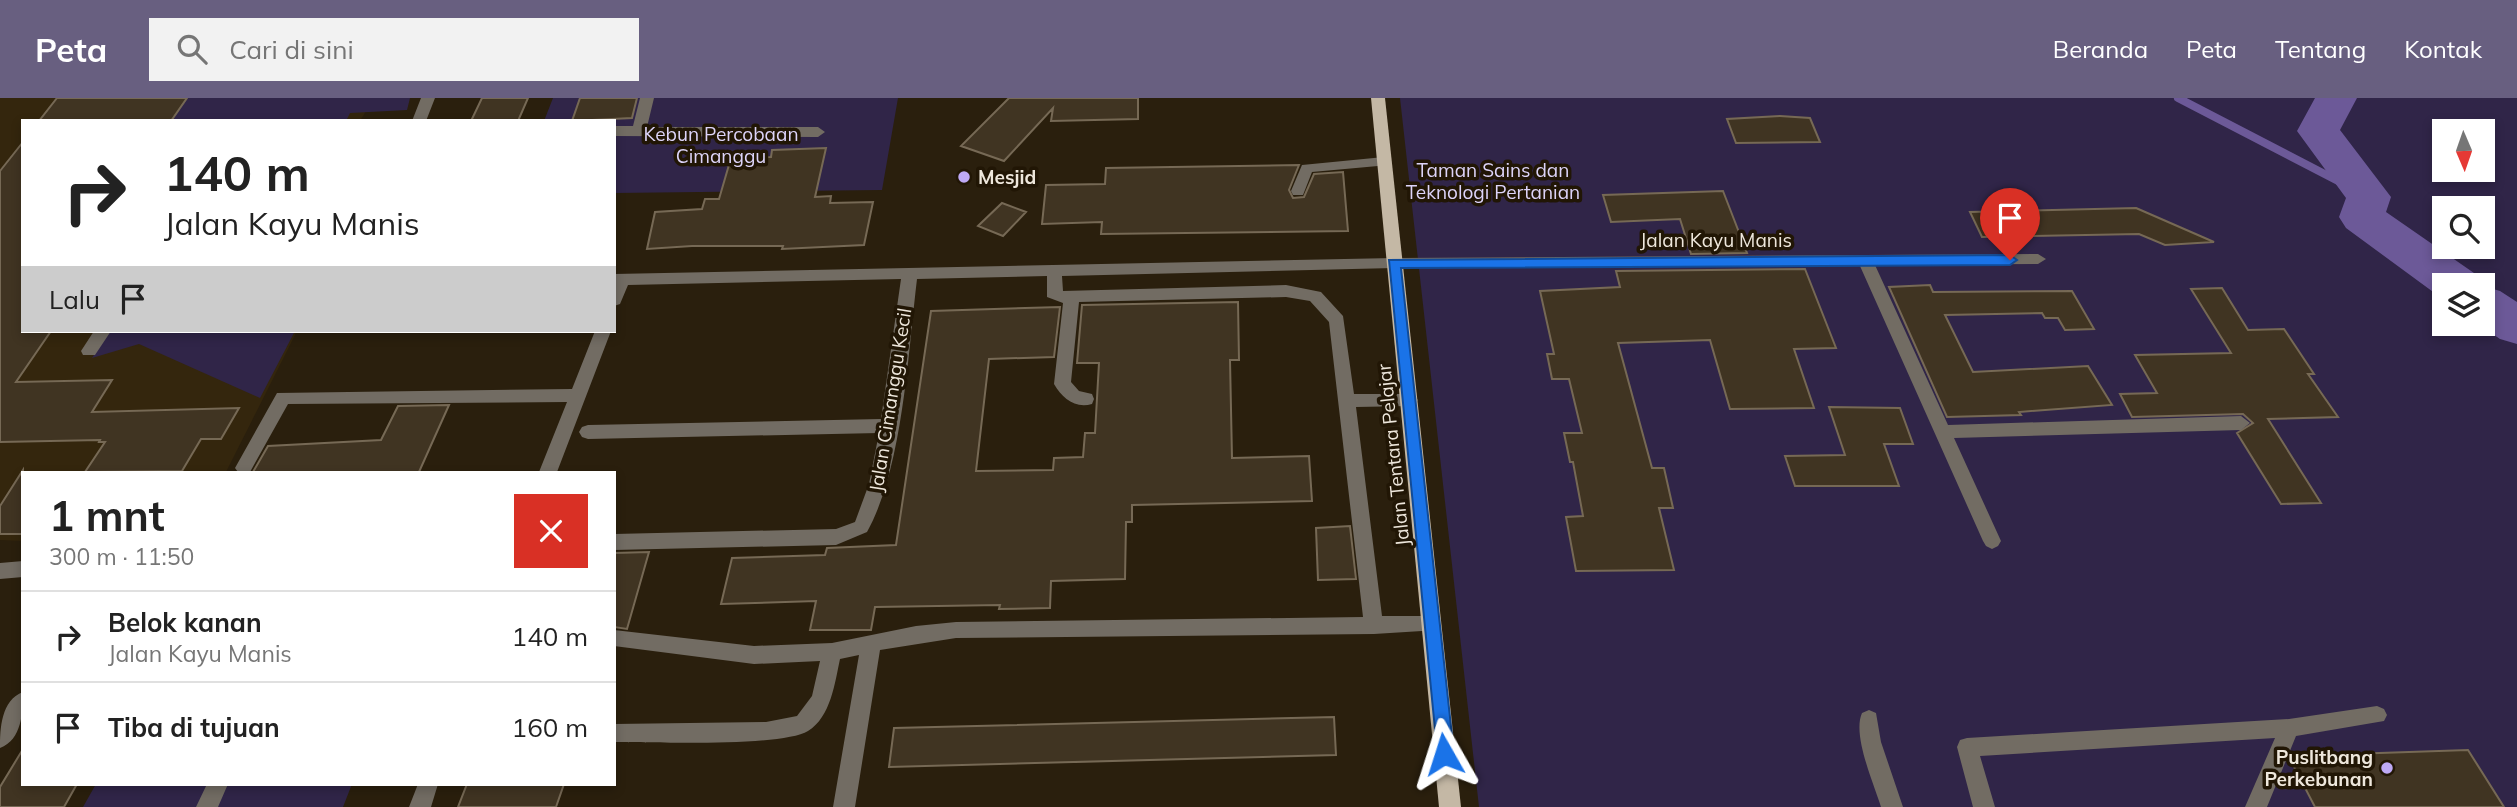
<!DOCTYPE html>
<html lang="id">
<head>
<meta charset="utf-8">
<style>
	:root { --surface:#fff; --page:#f2f2f2; --text:#222; --muted:#767676; --line:#e0e0e0; --accent:#685f80 }
	body { margin:0; font-family:Mulish,sans-serif; background:var(--page); color:var(--text); height:100vh; display:flex; flex-direction:column; font-size:26px; white-space:nowrap }
	* { box-sizing:border-box; margin:0 }
	p { font-size:23px; color:var(--muted) }
	.icon { flex:none; width:38px; height:38px; fill:none; stroke:currentColor; stroke-width:2; stroke-linecap:round; stroke-linejoin:round }
	.map { position:relative; flex:1; overflow:hidden }
	.sheet { position:absolute; left:21px; top:373px; width:595px; height:315px; display:flex; flex-direction:column; background:var(--surface); border-radius:0px; box-shadow:0 4px 10px #0003 }
	.sheet>* { flex:none }
	.top-card { position:absolute; left:21px; top:21px; width:595px; height:214px; border-radius:0px; box-shadow:0 4px 10px #0003; background:#fff; color:var(--text); overflow:hidden }
	.needle { width:46px; rotate:178deg }
	.tools { position:absolute; left:2432px; top:21px; display:grid; gap:14px }
	.tools a { display:grid; place-items:center; width:63px; height:63px; border-radius:0px; background:var(--surface); box-shadow:0 4px 10px #0003; font-size:35px }
	.pin { position:absolute; display:grid; place-items:center; width:60px; height:60px; color:#fff; margin:-72px -30px; border-radius:50% 50% 50% 0; rotate:-45deg; box-shadow:0 0 7px #0007 }
	.pin .icon { rotate:45deg }
	.me { position:absolute; width:77px; margin:-38px; rotate:354deg; stroke-linejoin:round; filter:drop-shadow(0 0 5px #0008) }
	.turn { display:flex; align-items:center; gap:24px; height:147px; padding:0 28px; font-size:32px }
	.turn .icon { width:91px; height:91px; stroke-width:2.5 }
	.turn b { display:block; font-size:49px; line-height:60px }
	.then { display:flex; align-items:center; height:66px; padding:0 28px; background:#0003; gap:14px; font-size:26px }
	.round { display:grid; place-items:center; flex:none; width:74px; height:74px; border-radius:0px; background:var(--page) }
	.head { display:flex; align-items:center; justify-content:space-between; height:119px; padding:0 28px }
	h1 { font-size:42px; font-weight:700; line-height:52px }
	ul { padding:0; list-style:none }
	li { display:flex; align-items:center; gap:21px; height:91px; padding:0 28px; border-top:2px solid var(--line) }
	li div { flex:1 }
	li b { display:block; font-size:26px }
	li em { font-style:normal }
	header { display:flex; align-items:center; gap:42px; box-sizing:border-box; height:98px; padding:0 35px; background:var(--accent); color:#fff }
	header strong { font-size:33px }
	nav { display:flex; gap:38px; margin-inline-start:auto; font-size:24px }
	.search { width:490px; height:63px; background:var(--page); display:flex; align-items:center; gap:18px; box-sizing:border-box; padding:0 24px; border-radius:0px; color:var(--muted); font-size:26px }
	.map>svg:first-child { display:block }
	.built { fill:#34260d }
	.green { fill:#302548; fill-rule:evenodd }
	.lines { fill:none; stroke-linecap:round; stroke-linejoin:round }
	.stream { stroke:#6c5998; stroke-width:8 }
	.river { fill:#6c5998; fill-rule:evenodd }
	.building { fill:#403422; stroke:#766955; stroke-width:2 }
	.minor { fill:#726c63; fill-rule:evenodd }
	.major { fill:#c4b8a5; fill-rule:evenodd }
	.route { fill:#1a73e8; stroke:#114b97; stroke-width:2 }
	.poi-dot { fill:#bea9f4; stroke:#211605; stroke-width:2.5 }
	.labels { text-anchor:middle; dominant-baseline:central; stroke-width:7; stroke-linejoin:round; paint-order:stroke }
	.park-label { font-size:19px; fill:#ddd4f9; stroke:#211605 }
	.poi-label { font-size:19px; font-weight:bold; fill:#eee7dc; stroke:#211605; text-anchor:start }
	.street-label { font-size:19px; fill:#eee7dc; stroke:#211605 }
</style>
</head>
<body>
<header>
<strong>Peta</strong>
<div class="search"><svg class="icon" aria-label="search" viewBox="0 0 24 24"><circle cx="10" cy="10" r="6"/><path d="M15 15l6 6"/></svg>Cari di sini</div>
<nav><a>Beranda</a><a>Peta</a><a>Tentang</a><a>Kontak</a></nav>
</header>
<div class="map">
<svg width="2517" height="709" viewBox="0 0 2517 709">
	<rect width="100%" height="100%" fill="#2a1f0d"/>
	<path class="built" d="M0,0H374L360,23H23V233H297L226,374H23V443L0,442Z"/>
	<path class="green" d="M107,0H410L407,12L350,15L346,23H171Z
		M553,0H898L882,92L614,95V23H544Z
		M1400,0H2517V709H1479ZM2445,33H2483V72H2445ZM2445,110H2483V149H2445ZM2445,187H2483V226H2445Z
		M109,233H295L260,300L139,246L92,260Z
		M96,686H352L343,709H83Z"/>
	<g class="lines">
		<path class="stream" d="M2178,0L2369,99"/>
		<path class="river" d="M2315,0H2357L2340,32L2391,99L2386,114L2474,175L2481,187H2445V200L2440,199L2346,130L2339,119L2346,100L2297,33Z
			M2483,188L2500,193L2517,204V246L2500,241L2478,226H2483Z"/>
	</g>
	<path class="building" d="M57,0H187L171,23H39Z
		M482,0H528L518,23H471Z
		M580,0H637L632,20L572,23Z
		M1009,0H1138V21L1051,23L1053,10L1004,63L961,48Z
		M1780,18L1810,20L1820,44L1736,45L1727,21Z
		M23,44V233H51L16,284L112,282L92,314L239,310L221,341H201L182,373L85,374L105,344H99L100,342L0,344V73Z
		M826,50L815,99L831,98L830,105L873,104L864,147L782,151L783,148H692L647,151L655,114L702,111L705,101H719L731,60L771,59L772,52Z
		M1299,67L1289,92L1293,100L1304,99L1314,76L1343,74L1348,133L1101,136L1102,124L1042,126L1046,87L1105,86L1106,70Z
		M1723,93L1747,155L1691,156L1680,121L1611,124L1603,97Z
		M1002,105L1026,114L1003,138L978,128Z
		M2136,110L2214,144L2165,147L2139,136L1982,139L1970,114Z
		M1805,171L1836,250L1794,251L1814,310L1730,311L1710,242L1618,245L1652,370H1664L1673,410H1659L1674,472L1576,473L1566,419L1583,418L1573,364H1570L1564,335H1582L1569,281H1552L1547,256H1554L1540,193L1620,189L1616,173Z
		M1930,187L1933,194L2072,193L2094,231L2065,232L2058,220H2045L2042,215L1945,217L1973,274L2088,268L2112,307L2019,314L2021,317L1947,319L1889,189Z
		M2222,190L2248,232L2284,231L2314,276H2308L2338,319L2268,321L2321,405L2281,406L2237,335L2253,325L2243,316L2132,319L2120,296L2157,295L2135,257L2231,255L2191,191Z
		M1238,204L1239,262H1230L1232,360L1309,358L1312,403L1132,407V424H1126L1125,481L1051,483L1050,510L999,511L1000,507L875,509L871,532H810L816,503L721,506L732,460L825,457L827,450L896,447L931,213L1060,209L1054,259L989,261L976,373L1053,372L1054,360L1083,359L1085,335H1095L1099,265H1077L1082,207Z
		M449,307L419,374H253L268,348L381,342L398,308Z
		M1829,309L1900,310L1913,346H1884L1899,388H1795L1785,358L1845,357Z
		M23,372V436H0V408Z
		M1350,428L1356,481L1318,482L1316,430Z
		M649,454L627,531L614,529V455Z
		M1334,619L1336,657L889,669L894,630Z
		M23,651V686H77L64,709H0V689Z
		M2468,652L2504,709H2315L2290,661L2291,658Z
		M467,686H564L556,709H458Z"/>
	<g class="lines">
		<path class="minor" d="M421,0H435L426,23H412Z
			M640,0H654L647,29H818L825,34L818,39L614,38V28H633Z
			M1384,59L1389,61V67L1312,74L1303,97H1293L1291,93L1302,67Z
			M2038,156L2046,161L2038,166L1875,167L1948,327L2241,318L2250,325L2241,332L1954,340L2001,443L1998,448L1992,451L1986,448L1983,443L1860,168L1394,170L1062,178L1063,193L1286,187L1321,194L1343,218L1354,296H1410L1418,302L1410,308L1356,309L1382,518H1431L1438,520L1441,526L1438,532L1374,536L956,540L880,552L855,709H833L859,557L840,561C835,584 831,619 808,633C782,649 652,644 614,644V626L766,624L797,618L812,598L820,563L754,566L614,548V532L754,548L832,545L916,528L956,524L1363,519L1329,224L1310,203L1286,199L1079,204L1071,284L1079,293L1092,296L1094,301L1092,306C1075,311 1062,300 1054,286L1063,205L1047,199V178L917,181C908,255 903,369 867,434L836,447L614,452V436L836,431L855,424L869,386L879,335L588,341L582,339L579,334L582,329L588,327L881,321L901,181L628,187L620,206L614,208V176L1394,160Z
			M94,233H111L95,257H83L81,253Z
			M595,233H611L557,374H539L567,304L288,306L250,374H238L235,370L277,295L572,291Z
			M23,463V479L0,481V465Z
			M23,594C23,614 22,642 0,650C0,631 1,602 23,594Z
			M2377,608L2384,611L2387,617L2384,623L2296,638L2267,709H2245L2275,640L1980,658L1995,709H1973L1957,649L1960,642L1967,640L2289,621Z
			M1869,612L1876,615L1881,644L1903,709H1881C1874,686 1852,637 1862,615Z
			M207,686H228L218,709H196Z
			M418,686H438L431,709H409Z"/>
		<path class="major" d="M1371,0H1385L1461,709H1439Z"/>
	</g>
	<path class="route" d="M2010,157L2017,162L2010,167L1401,170L1454,656L1451,662L1444,664L1438,662L1389,162Z"/>
	<g class="poi-dot">
		<circle cx="964" cy="79" r="7"/>
		<circle cx="2387" cy="670" r="7"/>
	</g>
	<g class="labels">
		<g class="park-label">
			<text x="721" y="36">Kebun Percobaan<tspan x="721" dy="22">Cimanggu</tspan></text>
			<text x="1493" y="72">Taman Sains dan<tspan x="1493" dy="22">Teknologi Pertanian</tspan></text>
		</g>
		<g class="poi-label">
			<text x="978" y="79">Mesjid</text>
			<text x="2373" y="659" text-anchor="end">Puslitbang<tspan x="2373" dy="22">Perkebunan</tspan></text>
		</g>
		<g class="street-label">
			<text x="1716" y="142">Jalan Kayu Manis</text>
			<text transform="translate(890 302) rotate(-81)">Jalan Cimanggu Kecil</text>
			<text transform="translate(1393 357) rotate(-96)">Jalan Tentara Pelajar</text>
		</g>
	</g>
</svg>
<div class="tools">
<a><svg class="needle" viewBox="-14 -14 28 28"><path d="M0-13l5 13h-10z" fill="#e53935"/><path d="M0 13l5-13h-10z" fill="#767676"/></svg></a>
<a><svg class="icon" aria-label="search" viewBox="0 0 24 24"><circle cx="10" cy="10" r="6"/><path d="M15 15l6 6"/></svg></a>
<a><svg class="icon" aria-label="layers" viewBox="0 0 24 24"><path d="M12 4l9 5-9 5-9-5zM3 14l9 5 9-5"/></svg></a>
</div>
<div class="pin" style="left:2010px;top:162px;background:#d93025"><svg class="icon" aria-label="arrive" viewBox="0 0 24 24"><path d="M6 21V4h12l-3 4 3 4H6"/></svg></div>
<svg class="me" style="left:1444px;top:656px" viewBox="-20 -20 40 40"><path d="M0-17L14 15 0 8-14 15z" fill="#1a73e8" stroke="#fff" stroke-width="4"/></svg>
<div class="top-card">
<div class="turn"><svg class="icon" aria-label="right" viewBox="0 0 24 24"><path d="M7 20v-9h11M14 6l5 5-5 5"/></svg><div><b>140 m</b>Jalan Kayu Manis</div></div>
<div class="then">Lalu<svg class="icon" aria-label="arrive" viewBox="0 0 24 24"><path d="M6 21V4h12l-3 4 3 4H6"/></svg></div>
</div>
<section class="sheet">
<div class="head"><div><h1>1 mnt</h1><p>300 m · 11:50</p></div><a class="round" style="background:#d93025;color:#fff"><svg class="icon" aria-label="close" viewBox="0 0 24 24"><path d="M6 6l12 12M18 6L6 18"/></svg></a></div>
<ul>
<li><svg class="icon" aria-label="right" viewBox="0 0 24 24"><path d="M7 20v-9h11M14 6l5 5-5 5"/></svg><div><b>Belok kanan</b><p>Jalan Kayu Manis</p></div><em>140 m</em></li>
<li><svg class="icon" aria-label="arrive" viewBox="0 0 24 24"><path d="M6 21V4h12l-3 4 3 4H6"/></svg><div><b>Tiba di tujuan</b></div><em>160 m</em></li>
</ul>
</section>
</div>
</body>
</html>
